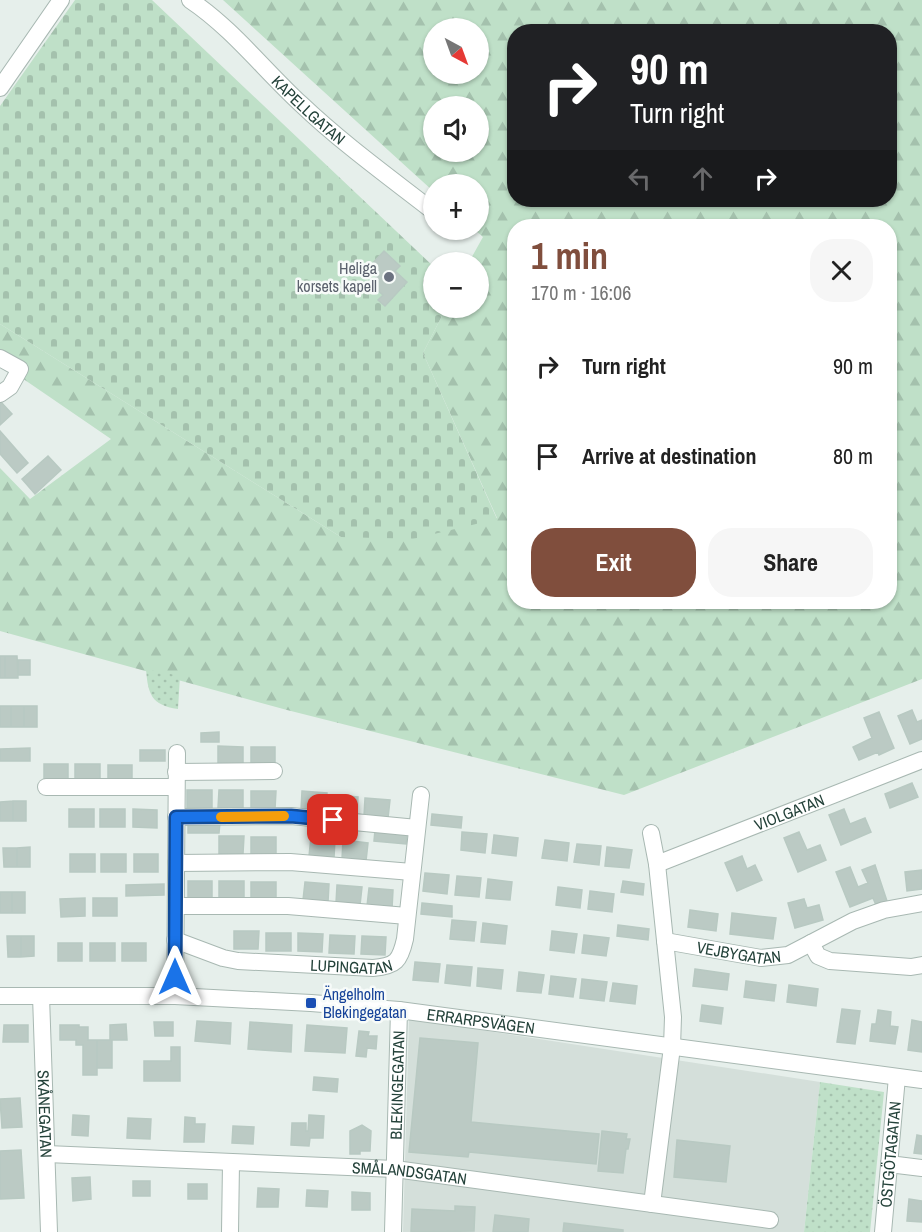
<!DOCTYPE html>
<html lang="en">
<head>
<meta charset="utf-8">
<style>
	:root { --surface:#fff; --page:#f6f6f6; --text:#222; --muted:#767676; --accent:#804e3d }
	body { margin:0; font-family:"Archivo Narrow",sans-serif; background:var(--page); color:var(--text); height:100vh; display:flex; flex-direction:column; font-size:22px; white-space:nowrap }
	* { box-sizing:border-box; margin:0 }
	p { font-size:20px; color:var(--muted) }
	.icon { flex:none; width:33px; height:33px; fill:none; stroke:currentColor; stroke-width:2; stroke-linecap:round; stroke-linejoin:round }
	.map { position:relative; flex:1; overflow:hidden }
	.drawer { position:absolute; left:507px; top:219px; width:390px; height:390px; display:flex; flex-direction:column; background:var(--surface); border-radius:24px; box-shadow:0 2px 4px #0004 }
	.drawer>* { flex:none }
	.top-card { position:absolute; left:507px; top:24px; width:390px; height:183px; border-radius:24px; box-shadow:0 2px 4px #0004; background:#202124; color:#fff; overflow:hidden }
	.needle { width:39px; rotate:139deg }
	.controls { position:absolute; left:423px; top:18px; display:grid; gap:12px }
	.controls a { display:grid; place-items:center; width:66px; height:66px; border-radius:50%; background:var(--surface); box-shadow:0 2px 4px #0004; font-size:30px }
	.pin { position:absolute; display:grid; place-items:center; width:51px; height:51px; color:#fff; margin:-26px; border-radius:12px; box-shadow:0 3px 9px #0006 }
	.me { position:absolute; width:66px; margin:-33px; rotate:0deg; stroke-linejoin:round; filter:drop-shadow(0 0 4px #0008) }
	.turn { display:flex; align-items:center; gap:21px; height:126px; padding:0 24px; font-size:27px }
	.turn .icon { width:78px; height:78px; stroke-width:2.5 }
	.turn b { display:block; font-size:42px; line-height:51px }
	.lanes { display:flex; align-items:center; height:57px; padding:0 24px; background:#0003; justify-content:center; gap:30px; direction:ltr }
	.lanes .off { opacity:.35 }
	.round { display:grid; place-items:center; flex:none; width:63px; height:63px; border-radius:24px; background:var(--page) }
	.head { display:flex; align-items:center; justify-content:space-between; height:102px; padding:0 24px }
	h1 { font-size:36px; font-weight:800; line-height:45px; color:var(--accent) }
	.button { display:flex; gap:12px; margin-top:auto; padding:12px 24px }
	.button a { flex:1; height:69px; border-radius:24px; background:var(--accent); color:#fff; font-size:24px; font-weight:800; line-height:69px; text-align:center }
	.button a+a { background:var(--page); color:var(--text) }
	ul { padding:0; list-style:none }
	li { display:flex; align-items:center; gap:18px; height:90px; padding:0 24px }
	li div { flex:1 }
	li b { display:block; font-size:22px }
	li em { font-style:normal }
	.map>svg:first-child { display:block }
	.built { fill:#d4dfda }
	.forest { fill:url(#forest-firs); fill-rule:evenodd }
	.cemetery { fill:url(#cemetery-stones) }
	.park { fill:url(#park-dots) }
	.building { fill:#bbcac4; stroke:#b8c9c2; stroke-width:1.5 }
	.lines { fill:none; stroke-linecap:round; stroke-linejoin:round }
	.minor-casing { stroke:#a8b8b2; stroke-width:18 }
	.minor { stroke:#fff; stroke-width:16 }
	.route-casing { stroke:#114b97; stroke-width:15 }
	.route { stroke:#1a73e8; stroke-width:10 }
	.slow { stroke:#f59e0b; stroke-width:10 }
	.worship-dot { fill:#6b7280; stroke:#f7fbf9; stroke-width:2 }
	.transit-dot { fill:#1a4fb4; stroke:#f7fbf9; stroke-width:2 }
	.labels { text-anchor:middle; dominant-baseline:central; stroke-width:5; stroke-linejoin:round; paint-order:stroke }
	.street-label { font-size:16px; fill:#24423a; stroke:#f7fbf9 }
	.worship-label { font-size:16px; fill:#5b616d; stroke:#f7fbf9; text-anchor:end }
	.transit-label { font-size:16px; fill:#164399; stroke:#f7fbf9; text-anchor:start }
</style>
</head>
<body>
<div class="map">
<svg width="922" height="1232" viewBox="0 0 922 1232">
	<defs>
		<pattern id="forest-firs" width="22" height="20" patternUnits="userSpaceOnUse" patternTransform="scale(1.5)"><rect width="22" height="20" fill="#bfe0c8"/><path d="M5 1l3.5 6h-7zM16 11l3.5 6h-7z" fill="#a4c1ad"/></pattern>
		<pattern id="cemetery-stones" width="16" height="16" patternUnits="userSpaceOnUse" patternTransform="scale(1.5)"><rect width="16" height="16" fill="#bfe0c8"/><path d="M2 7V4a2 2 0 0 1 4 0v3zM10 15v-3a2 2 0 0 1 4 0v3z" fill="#a4c1ad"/></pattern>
		<pattern id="park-dots" width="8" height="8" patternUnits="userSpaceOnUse" patternTransform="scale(1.5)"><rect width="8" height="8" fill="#bfe0c8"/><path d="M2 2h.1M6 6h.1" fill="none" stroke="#a4c1ad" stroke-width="1.8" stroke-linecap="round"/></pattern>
	</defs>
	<rect width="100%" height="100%" fill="#e6efeb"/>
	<path class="built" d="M409,1019L820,1082L804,1232H403Z"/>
	<path class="forest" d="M223,0H922V679L624,795L287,710L0,631V468L30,499L111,439L0,363V324L341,537L497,518L423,353L446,308H478V262H469L483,237L475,230H478V184H434L433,191ZM434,28H478V74H434ZM514,32H890V200H514ZM434,106H478V152H434ZM514,226H890V602H514Z"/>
	<path class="cemetery" d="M75,0H152L433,266L434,308H446L423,353L497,519L413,539L341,537L0,324V106Z"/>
	<path class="park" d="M146,669L180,676L178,709C151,705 148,694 146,669Z
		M820,1082L884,1092L870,1232H804Z"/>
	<path class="building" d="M384,251L400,266L395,271L407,282L385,306L378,300L383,295L370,284L380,273L371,265Z
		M0,401L12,414L0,425Z
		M0,431L28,463L17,473L0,454Z
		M48,456L61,470L35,494L22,479Z
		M0,656H5V678H0Z
		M5,656H17L18,678H5Z
		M18,660H30V675H18Z
		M0,706H11V727H0Z
		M11,706H24V727H11Z
		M24,706H37V727H24Z
		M912,710L917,722L922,720V739L910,744L898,716Z
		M879,712L894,748L879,755L878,752L859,760L853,747L872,738L864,718Z
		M219,732V742H201V733Z
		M218,746L243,747V764H218Z
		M251,747H275V765H251Z
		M30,748V761H0V749Z
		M140,750H165V761H140Z
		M44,764H68V782H44Z
		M75,764H100V782H75Z
		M108,765H132V783H108Z
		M912,783L918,797L890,808L885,794Z
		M187,790H212V808H187Z
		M219,790H243V808H218Z
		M251,791H276L275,809H251Z
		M302,791L327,793L325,812L301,810Z
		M334,795L358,797L357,815L332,813Z
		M365,798L390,800L388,818L364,816Z
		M13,801H26V821H13Z
		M13,801V821H0V802Z
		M69,809H94V827H69Z
		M100,809H125V827H100Z
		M133,809L157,810V828L133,827Z
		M844,809L850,824L865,818L871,832L841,845L829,815Z
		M432,814L462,817L461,828L431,825Z
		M188,822H220L219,833H188Z
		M375,830L407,833L406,844L374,841Z
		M462,832L487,834L485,853L461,850Z
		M799,832L807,850L820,845L826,860L798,872L784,838Z
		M494,835L518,838L516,856L492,853Z
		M219,836H244L243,854H219Z
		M251,837H276V855H251Z
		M311,837L335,839L334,858L309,856Z
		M343,840L368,843L366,861L342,859Z
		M545,840L569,843L567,861L542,858Z
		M577,844L601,846L599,865L574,862Z
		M30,847V867H17V848Z
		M607,847L632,850L629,868L605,866Z
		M3,848H17V867H4Z
		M70,854H95V872H70Z
		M101,854H126V872H101Z
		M134,854H158V872H134Z
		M742,856L747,869L755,865L762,880L737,891L725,863Z
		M875,865L887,901L876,905L873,898L850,907L836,872L850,867L858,887L868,883L862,870Z
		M922,870V889L907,891L905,872Z
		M425,873L449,875L447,894L423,891Z
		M457,876L481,878L479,897L455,895Z
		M488,879L512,882L510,900L486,898Z
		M188,881H212V899H188Z
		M219,881H244V899H219Z
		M623,881L644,884L643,895L621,892Z
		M251,882H276V900H251Z
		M305,882L329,884L328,902L303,900Z
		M164,884V895L126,896V885Z
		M337,885L362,887L360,905L336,903Z
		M558,887L582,890L580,908L556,905Z
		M369,888L393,890L392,909L367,906Z
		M590,891L614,894L612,912L588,909Z
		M0,892H12V913H0Z
		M12,892H25V913H12Z
		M85,898V916L61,917L60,899Z
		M93,898H117V916H93Z
		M804,899L807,908L819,905L823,920L795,928L788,903Z
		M422,903L452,906V917L421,914Z
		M690,910L718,914L716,931L688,927Z
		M732,913L776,918L773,939L730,934Z
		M452,920L476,922L474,941L450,939Z
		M483,923L507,926L505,944L481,942Z
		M618,925L649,929L648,940L617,936Z
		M234,931H259L258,949H234Z
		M552,931L577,934L574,953L550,950Z
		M266,933H291V951H266Z
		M298,933L323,934L322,952L298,951Z
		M330,935L355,936L354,954L329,953Z
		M584,935L609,938L606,956L582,953Z
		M7,936H21V957H8Z
		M21,936H34V956L21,957Z
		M362,936L386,937L385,955L361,954Z
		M58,943H82V961H58Z
		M90,943H115V961H90Z
		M122,943H146V961H122Z
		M415,962L440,964L438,982L413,980Z
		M447,965L472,967L470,986L445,983Z
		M478,968L503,970L501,989L477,986Z
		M695,969L729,974L727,990L693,986Z
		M519,972L544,975L541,993L517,991Z
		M551,976L576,979L573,997L549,994Z
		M582,979L607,982L604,1001L580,998Z
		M746,981L776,985L774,1001L744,997Z
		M613,983L637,986L635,1004L610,1001Z
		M789,985L818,989L816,1006L787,1002Z
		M702,1005L723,1008L721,1024L700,1021Z
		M842,1009L860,1011L855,1044L837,1042Z
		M878,1010L891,1012L890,1026L898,1027L895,1044L870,1041L872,1024H876Z
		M912,1020L922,1022V1052L908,1050Z
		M197,1021L231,1023L230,1044L195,1041Z
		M154,1022H173V1036H155Z
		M250,1022L292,1025L291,1052L248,1049Z
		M126,1024L127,1040H112V1068H97V1040H110V1025Z
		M4,1025H28V1042H3Z
		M60,1025H79V1027H88V1040H97V1075H83V1045H76V1040H60Z
		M307,1025L347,1028L345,1053L305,1051Z
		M359,1031L369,1032L368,1036H377L376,1049L367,1048L366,1057L356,1056Z
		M420,1038L478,1043L471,1122L599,1134L596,1164L469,1152L468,1157L409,1152Z
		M171,1047H180V1081H144V1061H171Z
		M314,1077L338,1079L337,1092L313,1090Z
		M20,1098L22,1127L2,1128L0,1099Z
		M73,1115L89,1116L88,1136L72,1135Z
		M309,1115L324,1116L323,1138H310L309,1146L291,1145L292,1123H306V1131H308Z
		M185,1117L195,1118V1124H205L204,1142H184Z
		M128,1118L151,1119L150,1139L127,1138Z
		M362,1125L371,1131L370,1151H360V1154H350V1131Z
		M233,1126L254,1127L253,1144L232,1143Z
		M602,1131L627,1134L626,1139H630L628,1149H626L623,1173L598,1171Z
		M917,1135L922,1136V1154L914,1153Z
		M677,1140L730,1146L726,1182L674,1177Z
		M21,1150L24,1198L0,1199V1151Z
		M90,1177L91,1199L73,1201L72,1178Z
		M133,1181H150V1196H133Z
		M188,1184H207V1199H188Z
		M258,1188L279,1189L278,1207H257Z
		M307,1190L328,1191L327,1207L306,1206Z
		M352,1192L370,1193V1210H352Z
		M909,1199L922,1201V1222L907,1221Z
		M455,1206L475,1207L474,1231L411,1232L412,1209L455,1211Z
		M495,1215L529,1219L528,1232H493Z
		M564,1223L623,1230V1232H563Z"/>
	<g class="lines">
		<defs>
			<g id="minor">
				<path id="s1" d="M190,0C232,28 264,70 301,104C342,143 389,177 434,212"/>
				<path d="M0,88L61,0"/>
				<path d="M0,358L20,369L10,387L0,394"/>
				<path d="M176,772L274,771"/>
				<path d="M46,787H176"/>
				<path d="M176,817L291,816L417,828"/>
				<path d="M651,833L657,864L673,1017L672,1047L652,1204"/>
				<path d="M176,863L290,862L412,872"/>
				<path id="s2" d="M657,864L922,760"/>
				<path d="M176,906H288L407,916"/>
				<path id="s3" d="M175,940L223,958L238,961L373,968C396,966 400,961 405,939L421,795"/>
				<path id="s4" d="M665,941L761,958L788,955L853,921L884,910L922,903"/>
				<path d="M811,943L818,956L830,961L911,967L922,965"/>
				<path id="s5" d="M0,996H175L311,1003L399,1010L922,1080"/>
				<path id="s6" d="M41,996L49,1232"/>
				<path d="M175,996L177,753"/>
				<path id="s7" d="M47,1154L395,1169L770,1220"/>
				<path d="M889,1164L922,1168"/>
				<path d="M230,1232L231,1163"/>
				<path id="s8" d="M393,1232L399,1010"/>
				<path id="s9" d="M883,1232L897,1077"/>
			</g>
		</defs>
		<use href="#minor" class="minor-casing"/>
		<use href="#minor" class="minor"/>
	</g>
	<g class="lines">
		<defs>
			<path id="route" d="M175,977L176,817L291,816L333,820"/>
		</defs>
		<use href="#route" class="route-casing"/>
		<use href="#route" class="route"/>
		<path class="slow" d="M221,817L284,816"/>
	</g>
	<circle class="worship-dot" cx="389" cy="277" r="6"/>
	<rect class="transit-dot" x="305" y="997" width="12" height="12" rx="3"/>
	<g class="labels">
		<g class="street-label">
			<text stroke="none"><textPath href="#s1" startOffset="162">KAPELLGATAN</textPath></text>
			<text stroke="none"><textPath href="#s2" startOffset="142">VIOLGATAN</textPath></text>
			<text stroke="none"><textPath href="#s4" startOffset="75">VEJBYGATAN</textPath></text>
			<text stroke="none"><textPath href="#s3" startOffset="180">LUPINGATAN</textPath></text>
			<text stroke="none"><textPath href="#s5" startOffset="482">ERRARPSVÄGEN</textPath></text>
			<text stroke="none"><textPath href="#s8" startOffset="147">BLEKINGEGATAN</textPath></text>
			<text stroke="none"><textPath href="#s6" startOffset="118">SKÅNEGATAN</textPath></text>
			<text stroke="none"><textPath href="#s9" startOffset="78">ÖSTGÖTAGATAN</textPath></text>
			<text stroke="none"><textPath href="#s7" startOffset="363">SMÅLANDSGATAN</textPath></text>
		</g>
		<g class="worship-label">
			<text x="377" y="268">Heliga<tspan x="377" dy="18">korsets kapell</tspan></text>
		</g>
		<g class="transit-label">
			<text x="323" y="994">Ängelholm<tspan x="323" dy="18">Blekingegatan</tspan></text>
		</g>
	</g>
</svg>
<div class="controls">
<a><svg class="needle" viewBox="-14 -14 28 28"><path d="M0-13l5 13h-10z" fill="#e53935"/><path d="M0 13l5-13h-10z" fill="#767676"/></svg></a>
<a><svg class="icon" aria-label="sound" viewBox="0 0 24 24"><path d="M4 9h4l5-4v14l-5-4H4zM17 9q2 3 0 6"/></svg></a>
<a>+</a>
<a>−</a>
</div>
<div class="pin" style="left:333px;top:820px;background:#d93025"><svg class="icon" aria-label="arrive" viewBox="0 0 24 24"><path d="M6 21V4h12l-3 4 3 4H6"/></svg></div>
<svg class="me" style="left:175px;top:977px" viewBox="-20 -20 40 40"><path d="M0-17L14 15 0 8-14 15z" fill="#1a73e8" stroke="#fff" stroke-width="4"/></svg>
<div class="top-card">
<div class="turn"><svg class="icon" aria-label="right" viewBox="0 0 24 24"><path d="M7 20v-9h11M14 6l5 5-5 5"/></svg><div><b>90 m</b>Turn right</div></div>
<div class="lanes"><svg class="icon off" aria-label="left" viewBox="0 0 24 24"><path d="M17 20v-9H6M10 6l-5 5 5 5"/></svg><svg class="icon off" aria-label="ahead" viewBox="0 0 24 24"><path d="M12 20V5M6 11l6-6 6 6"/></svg><svg class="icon" aria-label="right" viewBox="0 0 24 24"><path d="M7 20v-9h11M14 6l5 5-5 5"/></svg></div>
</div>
<section class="drawer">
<div class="head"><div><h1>1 min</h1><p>170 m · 16:06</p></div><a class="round"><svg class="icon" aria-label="close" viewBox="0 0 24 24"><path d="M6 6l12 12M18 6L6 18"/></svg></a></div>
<ul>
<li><svg class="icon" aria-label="right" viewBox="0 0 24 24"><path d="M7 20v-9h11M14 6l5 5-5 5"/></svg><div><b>Turn right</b></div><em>90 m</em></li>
<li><svg class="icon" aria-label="arrive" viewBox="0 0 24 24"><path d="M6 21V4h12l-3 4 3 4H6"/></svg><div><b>Arrive at destination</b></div><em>80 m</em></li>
</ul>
<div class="button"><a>Exit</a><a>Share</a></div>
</section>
</div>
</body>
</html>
